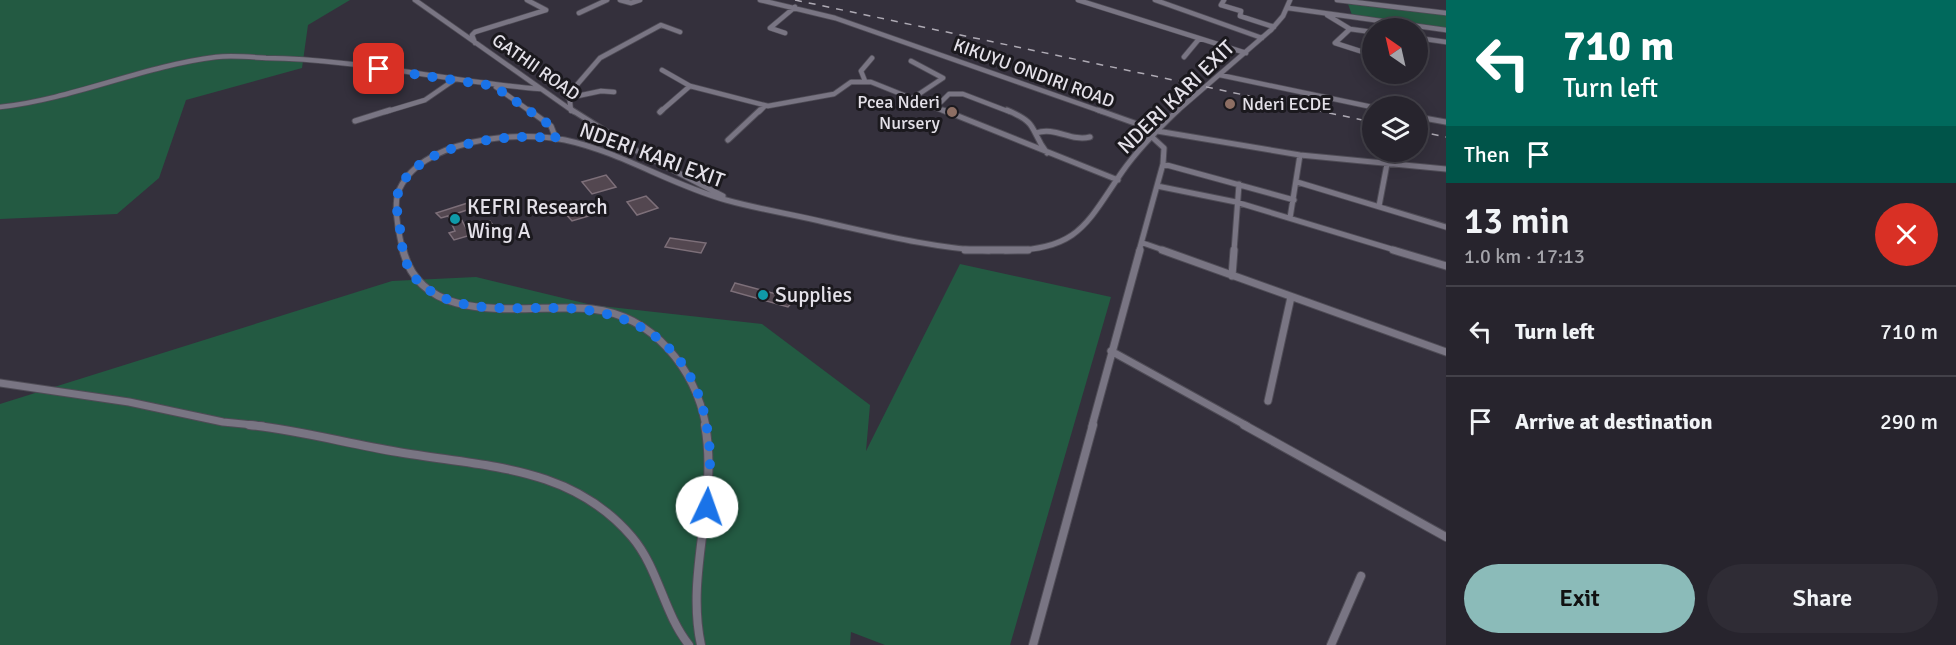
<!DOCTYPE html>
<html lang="en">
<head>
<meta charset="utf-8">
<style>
	:root { --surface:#27242d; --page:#2f2c35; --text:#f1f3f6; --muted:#a4a4aa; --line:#434149; --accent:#8bbbb9 }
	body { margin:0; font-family:Signika,sans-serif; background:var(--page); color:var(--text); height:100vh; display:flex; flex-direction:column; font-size:22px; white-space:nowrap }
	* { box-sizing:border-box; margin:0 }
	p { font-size:20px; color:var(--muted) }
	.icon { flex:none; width:33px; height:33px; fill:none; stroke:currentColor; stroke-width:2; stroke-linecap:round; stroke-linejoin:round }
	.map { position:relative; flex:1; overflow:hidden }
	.sheet { display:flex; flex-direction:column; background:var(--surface); width:510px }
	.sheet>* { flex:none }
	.hud { background:#00695c; color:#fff; overflow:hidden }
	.needle { width:39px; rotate:326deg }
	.controls { position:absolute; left:1362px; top:18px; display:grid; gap:12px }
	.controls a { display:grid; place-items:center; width:66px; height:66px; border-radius:50%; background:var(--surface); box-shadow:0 3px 15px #0003,0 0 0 2px var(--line); font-size:30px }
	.pin { position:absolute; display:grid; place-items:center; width:51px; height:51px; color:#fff; margin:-26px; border-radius:12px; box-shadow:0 3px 9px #0006 }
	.me { position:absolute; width:66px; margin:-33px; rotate:3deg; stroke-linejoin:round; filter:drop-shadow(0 0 4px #0008) }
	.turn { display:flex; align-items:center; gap:21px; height:126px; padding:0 18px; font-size:27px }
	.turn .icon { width:78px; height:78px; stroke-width:2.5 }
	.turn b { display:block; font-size:42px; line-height:51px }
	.then { display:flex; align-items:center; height:57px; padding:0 18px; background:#0003; gap:12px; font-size:22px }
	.round { display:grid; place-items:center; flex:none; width:63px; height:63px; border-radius:32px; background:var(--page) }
	.head { display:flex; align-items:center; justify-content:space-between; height:102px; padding:0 18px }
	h1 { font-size:36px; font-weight:600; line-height:45px }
	.action { display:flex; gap:12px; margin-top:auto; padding:12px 18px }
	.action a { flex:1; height:69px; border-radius:36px; background:var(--accent); color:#111; font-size:24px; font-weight:600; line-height:69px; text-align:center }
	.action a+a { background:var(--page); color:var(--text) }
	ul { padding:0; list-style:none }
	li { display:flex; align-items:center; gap:18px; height:90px; padding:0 18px; border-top:2px solid var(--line) }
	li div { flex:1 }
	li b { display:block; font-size:22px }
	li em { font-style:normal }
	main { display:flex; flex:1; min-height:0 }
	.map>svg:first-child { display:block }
	.green { fill:#235a42 }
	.building { fill:#534750; stroke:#7d6f79; stroke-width:1.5 }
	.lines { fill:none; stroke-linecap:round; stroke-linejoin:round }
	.street-far3-casing { stroke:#4f4c56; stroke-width:6 }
	.street-far2-casing { stroke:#4f4c56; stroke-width:7 }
	.street-far1-casing { stroke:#4f4c56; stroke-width:9 }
	.street-casing { stroke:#4f4c56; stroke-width:10 }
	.street-far3 { stroke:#797583; stroke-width:4.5 }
	.street-far2 { stroke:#797583; stroke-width:5 }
	.street-far1 { stroke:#797583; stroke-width:7 }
	.street { stroke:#797583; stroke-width:8 }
	.rail { stroke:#aeaab4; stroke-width:1.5; stroke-dasharray:7 7; stroke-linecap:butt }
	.route { stroke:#1a73e8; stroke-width:10; stroke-dasharray:0 18 }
	.education-dot { fill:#8d6e63; stroke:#1b191e; stroke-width:2 }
	.culture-dot { fill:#0f9aa8; stroke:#1b191e; stroke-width:2 }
	.labels { text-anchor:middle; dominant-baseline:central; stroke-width:6; stroke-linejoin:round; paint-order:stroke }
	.far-street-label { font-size:18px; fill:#e4e1e9; stroke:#1b191e }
	.far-poi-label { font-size:18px; fill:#e4e1e9; stroke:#1b191e; text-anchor:end }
	.street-label { font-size:21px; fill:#e4e1e9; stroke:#1b191e }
	.poi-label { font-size:21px; fill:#e4e1e9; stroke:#1b191e; text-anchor:start }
</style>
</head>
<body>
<main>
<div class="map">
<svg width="1446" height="645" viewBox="0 0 1446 645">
	<rect width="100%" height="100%" fill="#34303c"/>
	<path class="green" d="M0,0H350L308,25L302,68L186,100L159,178L117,214L0,219Z
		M1348,4L1446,15V29L1352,15Z
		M960,264L1111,297L1010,645H885L851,632L850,645H0V404L392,281L476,277L592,305L762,324L870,405L866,451Z"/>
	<path class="building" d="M606,175L616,187L592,194L582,182Z
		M646,196L658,208L637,215L627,202Z
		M477,200L479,206L458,213L466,228L490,221L495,228L454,240L449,233L455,231L448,216L441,218L436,213Z
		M587,204L595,214L572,221L564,212Z
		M670,238L706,243L701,253L665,247Z
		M735,283L795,299L788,307L731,291Z"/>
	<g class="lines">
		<defs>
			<path id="street-far3" d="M415,0L574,112
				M527,0L546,10
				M620,0L631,3L640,0
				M760,0L835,18L1103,112
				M1078,0L1246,53
				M1155,0L1262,38
				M1224,0L1221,5L1241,11L1240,16L1274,27
				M1337,0L1446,13
				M1288,8L1446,30
				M579,13L607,0
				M1327,15L1350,29L1335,43L1360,51
				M1350,29L1372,32
				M785,33L770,28L795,7
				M1418,38L1446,42
				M475,43L472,35L475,32L546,10
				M1184,57L1199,39
				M911,61L943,78L913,98
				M662,70L690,86L768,106L834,94L851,82H871L946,112
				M1220,75L1372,107
				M865,81L861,71L872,58
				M496,87L531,112
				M568,98L601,91L614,92
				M941,102L949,94H963L1010,112
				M0,107C73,99 143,66 216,57C232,55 250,57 266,58C358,59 449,82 541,89
				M571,111L569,94L600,58L661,25L680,32
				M385,112L425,100L454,80
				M660,112L690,86
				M759,112L765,106
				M1176,112L1271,30L1283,16L1290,0"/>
			<path id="street-far2" d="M529,110L551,126L556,139
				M572,110L642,154L723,196
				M943,110L1118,180
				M1007,110C1041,125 1028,128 1047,153
				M1098,110L1157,131L1300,155L1446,169
				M660,112L662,110
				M1418,117L1446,122
				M355,121L390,110
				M1036,133C1055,126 1071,142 1090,137
				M728,140L760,110
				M1163,164L1294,200
				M1297,182L1446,227
				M1157,186L1236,202L1398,251
				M1379,206L1387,164
				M1290,218L1300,155
				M1143,243L1166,251
				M403,251C399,235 393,209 398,193C417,139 518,130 565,140C621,152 671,185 726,200C758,209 791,214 824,222C878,234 932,248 989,251
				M1005,251C1079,249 1085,226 1122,172C1138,149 1158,129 1178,110
				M1139,251L1163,164L1164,148L1152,137
				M1234,251L1239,184"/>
			<path id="street-far1" d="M403,250C423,332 533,302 592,309C654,316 695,369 706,426
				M965,250H1028
				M1162,250L1446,352
				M1393,250L1446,266
				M1232,276L1234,250
				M1111,351L1247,426
				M0,383L129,402L223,422L263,426
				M1268,401L1291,297
				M1092,426L1140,250"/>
			<path id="street" d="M249,425C300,430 348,444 398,452C484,467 571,465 632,537C659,569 663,612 689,645
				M1244,425L1446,537
				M701,645C685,571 719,499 705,425
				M1033,645L1093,425
				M1331,645L1361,576"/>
		</defs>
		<use href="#street-far3" class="street-far3-casing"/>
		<use href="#street-far2" class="street-far2-casing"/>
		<use href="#street-far1" class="street-far1-casing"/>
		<use href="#street" class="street-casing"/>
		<use href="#street-far3" class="street-far3"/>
		<use href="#street-far2" class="street-far2"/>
		<use href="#street-far1" class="street-far1"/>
		<use href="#street" class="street"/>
		<path class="rail" d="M795,0L1372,122
			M1418,131L1446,137"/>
	</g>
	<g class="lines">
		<path class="route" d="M379,69L494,86L551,126L556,139C513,132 414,142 398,193C395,204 398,217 400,229C402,248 404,269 420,283C456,315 510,307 555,308C638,308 697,348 708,435C712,458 709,484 707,507"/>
	</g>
	<g class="education-dot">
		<circle cx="1230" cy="104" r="6"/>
		<circle cx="952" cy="112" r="6"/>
	</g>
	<g class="culture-dot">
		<circle cx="455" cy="219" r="6"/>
		<circle cx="763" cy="295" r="6"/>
	</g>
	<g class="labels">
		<g class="far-street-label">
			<text transform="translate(536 67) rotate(35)">GATHII ROAD</text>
			<text transform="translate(1034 73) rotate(20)">KIKUYU ONDIRI ROAD</text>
		</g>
		<g class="far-poi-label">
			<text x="940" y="102">Pcea Nderi<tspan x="940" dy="21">Nursery</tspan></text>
			<text x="1242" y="104" text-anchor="start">Nderi ECDE</text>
		</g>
		<g class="street-label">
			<text transform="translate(1176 97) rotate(-44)">NDERI KARI EXIT</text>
			<text transform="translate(652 155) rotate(20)">NDERI KARI EXIT</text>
		</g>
		<g class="poi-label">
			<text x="467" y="207">KEFRI Research<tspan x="467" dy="24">Wing A</tspan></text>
			<text x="775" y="295">Supplies</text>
		</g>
	</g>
</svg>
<div class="controls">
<a><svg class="needle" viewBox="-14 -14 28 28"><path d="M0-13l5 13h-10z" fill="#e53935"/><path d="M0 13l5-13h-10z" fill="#a4a4aa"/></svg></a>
<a><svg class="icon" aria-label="layers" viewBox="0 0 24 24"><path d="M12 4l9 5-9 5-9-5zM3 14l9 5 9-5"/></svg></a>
</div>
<div class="pin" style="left:379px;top:69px;background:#d93025"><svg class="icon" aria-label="arrive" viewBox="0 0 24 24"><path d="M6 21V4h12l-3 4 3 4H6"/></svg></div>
<svg class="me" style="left:707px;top:507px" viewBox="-20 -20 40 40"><circle r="19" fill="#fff"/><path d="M0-13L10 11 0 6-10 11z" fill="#1a73e8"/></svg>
</div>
<section class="sheet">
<div class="hud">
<div class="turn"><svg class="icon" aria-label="left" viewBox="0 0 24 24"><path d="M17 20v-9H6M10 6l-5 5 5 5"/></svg><div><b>710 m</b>Turn left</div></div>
<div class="then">Then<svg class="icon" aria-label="arrive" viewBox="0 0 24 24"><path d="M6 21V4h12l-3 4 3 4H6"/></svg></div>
</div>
<div class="head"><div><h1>13 min</h1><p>1.0 km · 17:13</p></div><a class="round" style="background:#d93025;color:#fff"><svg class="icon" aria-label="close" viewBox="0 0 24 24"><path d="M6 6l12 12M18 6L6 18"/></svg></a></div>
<ul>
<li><svg class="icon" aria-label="left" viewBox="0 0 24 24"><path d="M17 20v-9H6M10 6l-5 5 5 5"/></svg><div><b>Turn left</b></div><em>710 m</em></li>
<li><svg class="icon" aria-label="arrive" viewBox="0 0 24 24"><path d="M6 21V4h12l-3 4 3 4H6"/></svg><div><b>Arrive at destination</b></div><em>290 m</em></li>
</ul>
<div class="action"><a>Exit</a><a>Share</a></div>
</section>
</main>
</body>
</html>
